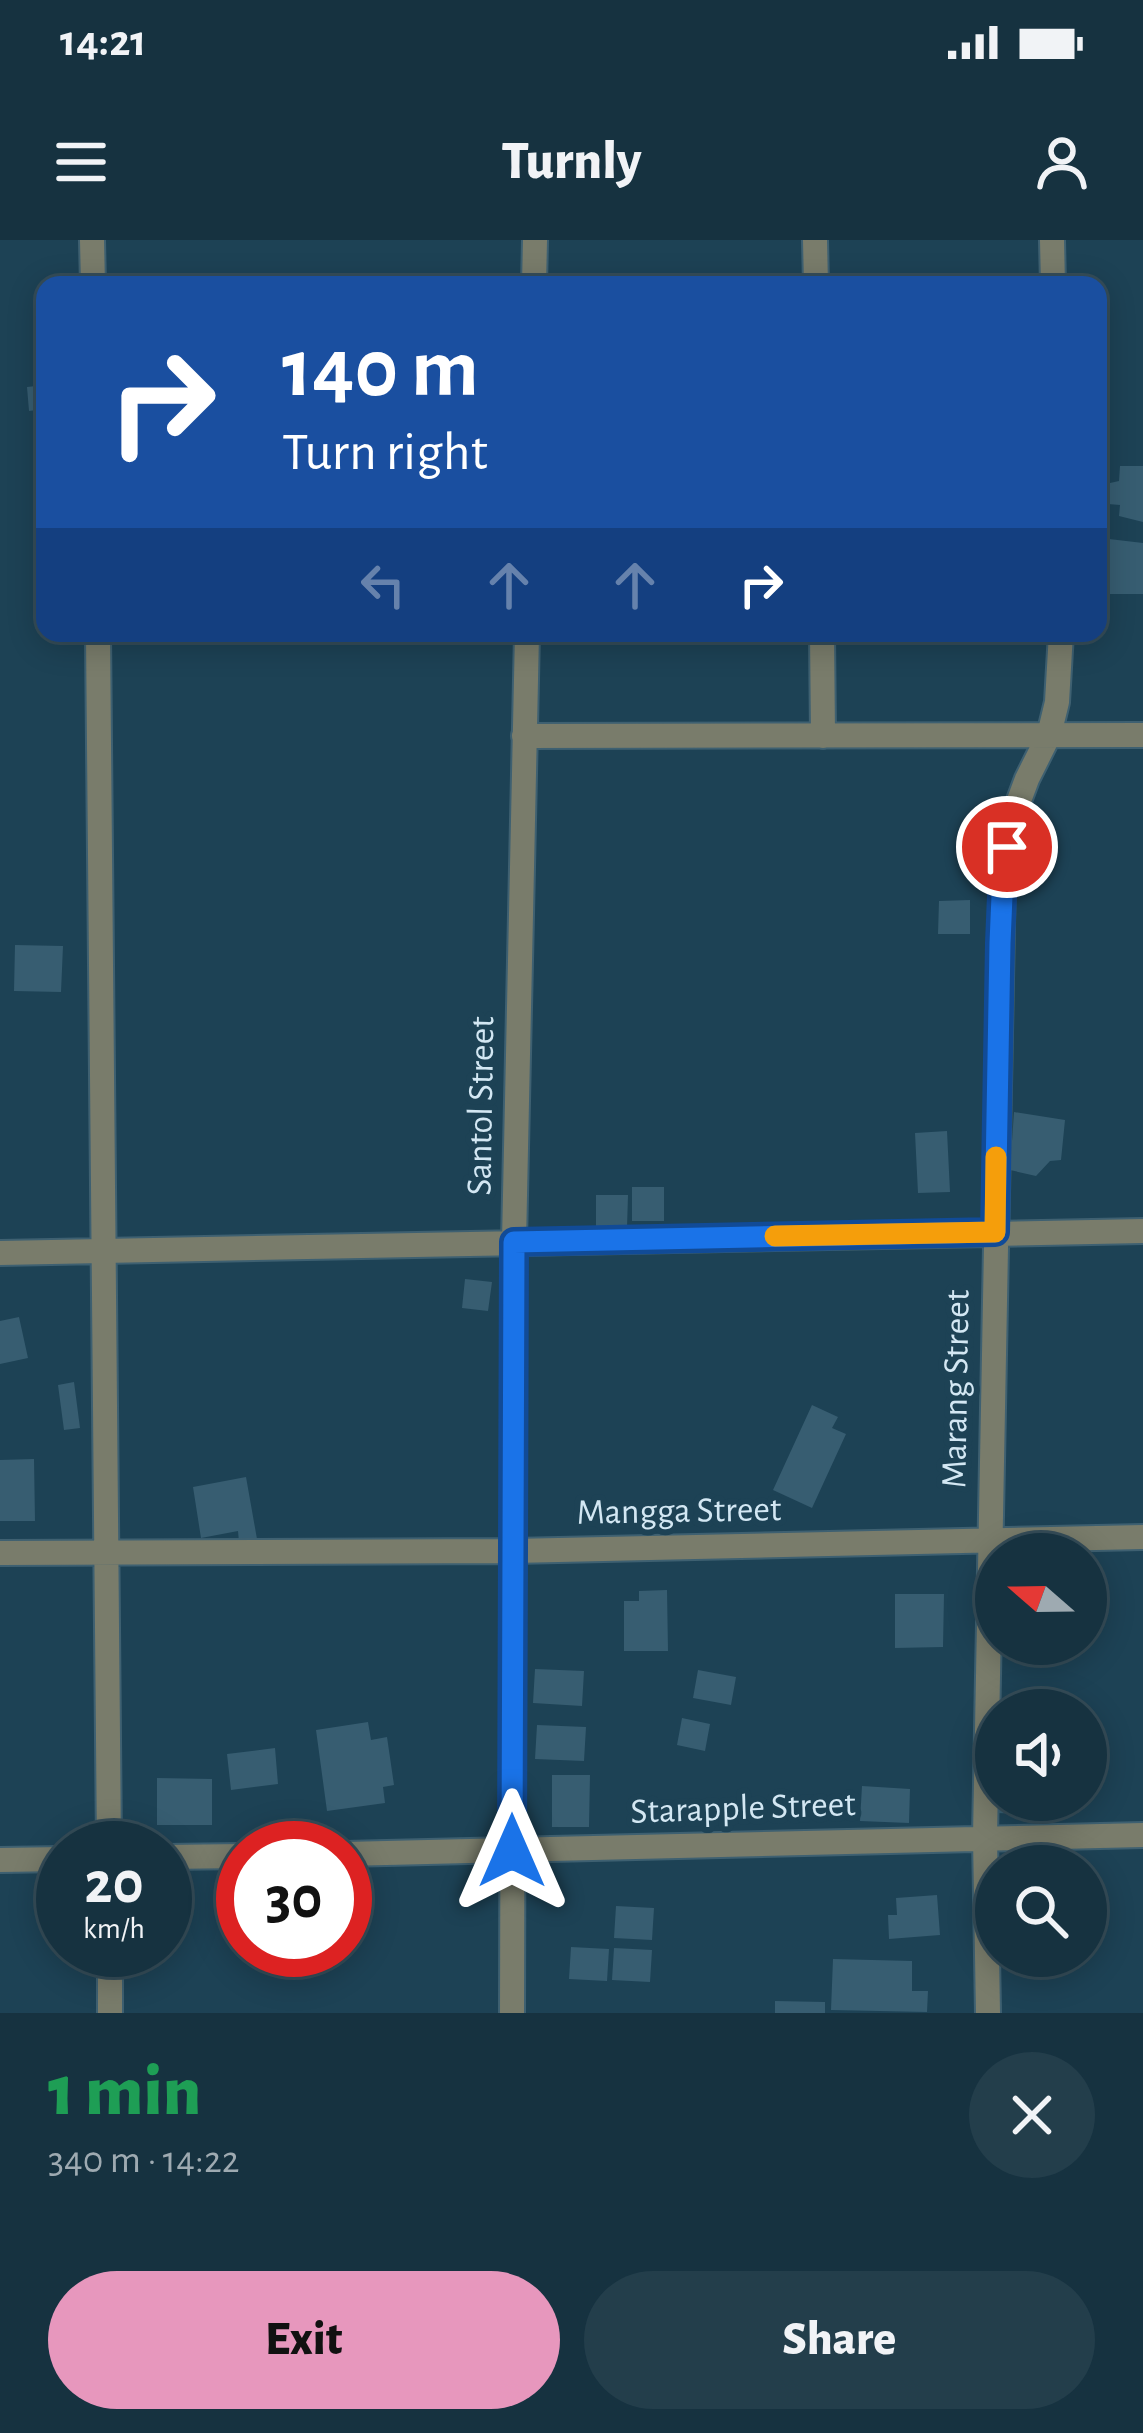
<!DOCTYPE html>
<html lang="en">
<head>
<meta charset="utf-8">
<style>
	:root { --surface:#163240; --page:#233e4b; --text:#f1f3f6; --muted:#9eaab1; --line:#354d59; --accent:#e797bd }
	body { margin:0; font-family:"Alegreya Sans",sans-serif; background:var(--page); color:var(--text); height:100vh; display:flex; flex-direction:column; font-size:45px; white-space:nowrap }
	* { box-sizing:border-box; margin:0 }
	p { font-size:39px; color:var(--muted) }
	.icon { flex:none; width:66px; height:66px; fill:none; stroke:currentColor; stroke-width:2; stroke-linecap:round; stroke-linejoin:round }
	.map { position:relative; height:1773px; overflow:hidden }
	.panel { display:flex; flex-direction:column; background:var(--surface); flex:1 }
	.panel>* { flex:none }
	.guide { position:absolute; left:36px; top:36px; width:1071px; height:366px; border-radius:24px; box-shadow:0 6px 30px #0003,0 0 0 3px var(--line); background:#1a4fa0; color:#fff; overflow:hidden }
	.needle { width:78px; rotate:290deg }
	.buttons { position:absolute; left:975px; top:1293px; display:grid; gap:24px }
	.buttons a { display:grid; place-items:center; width:132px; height:132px; border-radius:50%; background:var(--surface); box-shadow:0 6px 30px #0003,0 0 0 3px var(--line); font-size:60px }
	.speed { position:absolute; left:36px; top:1581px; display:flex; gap:24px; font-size:60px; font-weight:700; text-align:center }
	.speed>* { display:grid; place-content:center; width:156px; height:156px; border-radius:50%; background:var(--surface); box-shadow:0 6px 30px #0003,0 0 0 3px var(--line); line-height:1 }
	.speed small { font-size:30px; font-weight:400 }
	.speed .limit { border:18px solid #d22; background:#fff; color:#111 }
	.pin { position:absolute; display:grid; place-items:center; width:102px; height:102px; color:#fff; margin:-51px; border:6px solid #fff; border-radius:50%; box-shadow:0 3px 12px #0007 }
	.me { position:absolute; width:132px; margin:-66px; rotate:0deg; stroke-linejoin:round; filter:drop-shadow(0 0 9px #0008) }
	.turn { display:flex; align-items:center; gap:42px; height:252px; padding:0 48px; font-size:54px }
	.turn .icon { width:156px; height:156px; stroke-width:2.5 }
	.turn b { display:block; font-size:84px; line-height:102px }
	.lanes { display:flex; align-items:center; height:114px; padding:0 48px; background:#0003; justify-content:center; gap:60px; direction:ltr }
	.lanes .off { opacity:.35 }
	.round { display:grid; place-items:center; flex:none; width:126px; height:126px; border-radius:63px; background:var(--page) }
	.summary { display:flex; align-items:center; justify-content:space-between; height:204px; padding:0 48px }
	h1 { font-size:72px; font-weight:800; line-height:90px; color:#1e9e55 }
	.button { display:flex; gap:24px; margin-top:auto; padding:24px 48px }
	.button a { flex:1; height:138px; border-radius:72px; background:var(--accent); color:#111; font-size:48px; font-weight:800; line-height:138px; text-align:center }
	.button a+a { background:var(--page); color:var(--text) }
	.status { display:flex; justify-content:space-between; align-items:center; height:84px; padding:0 60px; background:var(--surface); direction:ltr }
	.status svg { height:33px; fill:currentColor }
	header { display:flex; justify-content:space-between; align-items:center; height:156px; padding:0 48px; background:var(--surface); font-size:54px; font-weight:800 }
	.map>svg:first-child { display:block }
	.building { fill:#375d71 }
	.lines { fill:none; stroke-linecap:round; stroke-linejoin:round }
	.minor-casing { stroke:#3e6071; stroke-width:28 }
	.minor { stroke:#797c6b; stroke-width:24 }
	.route-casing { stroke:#114b97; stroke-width:30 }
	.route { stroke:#1a73e8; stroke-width:21 }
	.slow { stroke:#f59e0b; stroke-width:21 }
	.labels { text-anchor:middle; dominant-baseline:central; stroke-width:12; stroke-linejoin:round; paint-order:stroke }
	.street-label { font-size:36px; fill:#d3e7f3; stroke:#1d4255 }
</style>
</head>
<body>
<div class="status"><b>14:21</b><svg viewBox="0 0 49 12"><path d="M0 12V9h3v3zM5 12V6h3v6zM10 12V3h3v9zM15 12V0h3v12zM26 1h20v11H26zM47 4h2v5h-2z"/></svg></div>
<header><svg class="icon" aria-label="menu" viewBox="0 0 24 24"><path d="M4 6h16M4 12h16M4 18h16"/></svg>Turnly<svg class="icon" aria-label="person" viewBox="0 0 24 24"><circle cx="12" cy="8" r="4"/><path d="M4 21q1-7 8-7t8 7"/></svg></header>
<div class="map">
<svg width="1143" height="1773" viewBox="0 0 1143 1773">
	<rect width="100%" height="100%" fill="#1d4255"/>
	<path class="building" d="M45,145V169L29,171L27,147Z
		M1120,226H1143V282L1119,276L1120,265L1108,264L1110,243L1119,241Z
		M1109,299L1143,303V354H1109Z
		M970,660V694H938L939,661Z
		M15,705L63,706L61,752L14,751Z
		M1014,872L1065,880L1061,920L1050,921L1036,936L1010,930Z
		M947,891L950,952L918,953L915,893Z
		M632,947H664V981H632Z
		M596,955H628L627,988H596Z
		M465,1039L492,1042L488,1071L462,1068Z
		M19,1077L28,1118L0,1124V1081Z
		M74,1142L80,1188L64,1190L58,1145Z
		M812,1165L838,1177L832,1188L846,1194L812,1268L773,1250Z
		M34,1219L35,1281H0V1220Z
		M246,1237L257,1299L239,1302L238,1291L201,1298L193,1247Z
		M667,1350L668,1411H624V1361H639V1351Z
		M895,1354H944L943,1407L895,1408Z
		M535,1429L584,1431L582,1466L533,1463Z
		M698,1430L736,1437L731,1465L693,1458Z
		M682,1478L710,1484L705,1511L677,1505Z
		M368,1482L371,1500L387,1497L394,1545L383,1547L385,1563L327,1571L316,1490Z
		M537,1485L586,1487L584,1521L535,1519Z
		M275,1508L278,1544L231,1550L227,1514Z
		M552,1535H590L589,1587H552Z
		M157,1538L212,1539V1585H157Z
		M862,1546L910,1549L909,1583L860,1581Z
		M997,1560H1030V1574L996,1573Z
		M937,1655L940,1695L889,1699L888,1675H897L896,1658Z
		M616,1666L654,1668L652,1700L614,1698Z
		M571,1707L609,1709L607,1741L569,1739Z
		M614,1708L652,1710L650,1742L612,1740Z
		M833,1719L912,1721V1751H928L927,1772L831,1770Z
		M775,1761L825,1762V1773H775Z"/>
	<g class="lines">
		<defs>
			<path id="minor" d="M92,0L93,45
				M815,0L816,45
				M1052,0L1053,45
				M534,45L535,0
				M98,393L109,1608
				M822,393L823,496
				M524,496L1143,495
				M0,1013L1143,991
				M0,1313L513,1311L1143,1297
				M345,1614L1143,1595
				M165,1617L243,1616
				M0,1620L63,1619
				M110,1710V1773
				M512,1773L514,1002L527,393
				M988,1773L985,1597L1003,632L1011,582L1027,539L1049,495L1057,462L1061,393"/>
		</defs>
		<use href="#minor" class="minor-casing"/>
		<use href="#minor" class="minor"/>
	</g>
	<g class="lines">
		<defs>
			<path id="route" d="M512,1611L514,1002L995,992L1000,703L1003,632L1007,607"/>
		</defs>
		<use href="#route" class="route-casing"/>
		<use href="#route" class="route"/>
		<path class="slow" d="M775,996L995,992L996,917"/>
	</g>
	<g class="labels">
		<g class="street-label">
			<text transform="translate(481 866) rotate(-89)">Santol Street</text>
			<text transform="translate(956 1149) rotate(-89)">Marang Street</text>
			<text transform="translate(679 1271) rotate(-1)">Mangga Street</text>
			<text transform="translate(743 1568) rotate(-2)">Starapple Street</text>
		</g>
	</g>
</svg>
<div class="buttons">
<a><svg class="needle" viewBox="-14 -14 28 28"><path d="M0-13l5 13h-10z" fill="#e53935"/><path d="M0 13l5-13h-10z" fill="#9eaab1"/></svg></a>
<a><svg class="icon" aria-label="sound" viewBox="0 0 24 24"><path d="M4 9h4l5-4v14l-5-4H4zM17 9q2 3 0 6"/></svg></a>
<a><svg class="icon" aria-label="search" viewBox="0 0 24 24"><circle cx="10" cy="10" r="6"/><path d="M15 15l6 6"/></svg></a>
</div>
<div class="speed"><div>20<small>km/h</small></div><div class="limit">30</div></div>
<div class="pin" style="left:1007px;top:607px;background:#d93025"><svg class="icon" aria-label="arrive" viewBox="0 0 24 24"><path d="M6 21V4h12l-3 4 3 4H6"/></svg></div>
<svg class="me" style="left:512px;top:1611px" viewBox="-20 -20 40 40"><path d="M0-17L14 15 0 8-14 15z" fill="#1a73e8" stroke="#fff" stroke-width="4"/></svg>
<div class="guide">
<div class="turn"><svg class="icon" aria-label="right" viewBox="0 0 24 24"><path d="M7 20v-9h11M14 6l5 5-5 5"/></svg><div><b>140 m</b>Turn right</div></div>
<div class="lanes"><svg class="icon off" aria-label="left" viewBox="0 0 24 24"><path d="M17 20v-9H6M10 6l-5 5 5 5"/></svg><svg class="icon off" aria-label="ahead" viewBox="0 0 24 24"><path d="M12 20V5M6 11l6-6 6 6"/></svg><svg class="icon off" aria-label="ahead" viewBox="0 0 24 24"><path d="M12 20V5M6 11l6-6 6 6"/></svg><svg class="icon" aria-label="right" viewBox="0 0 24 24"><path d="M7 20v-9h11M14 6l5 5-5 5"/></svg></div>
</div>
</div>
<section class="panel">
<div class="summary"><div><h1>1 min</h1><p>340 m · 14:22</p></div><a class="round"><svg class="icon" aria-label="close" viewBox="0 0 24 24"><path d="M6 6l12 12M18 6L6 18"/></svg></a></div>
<div class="button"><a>Exit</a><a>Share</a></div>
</section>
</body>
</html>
